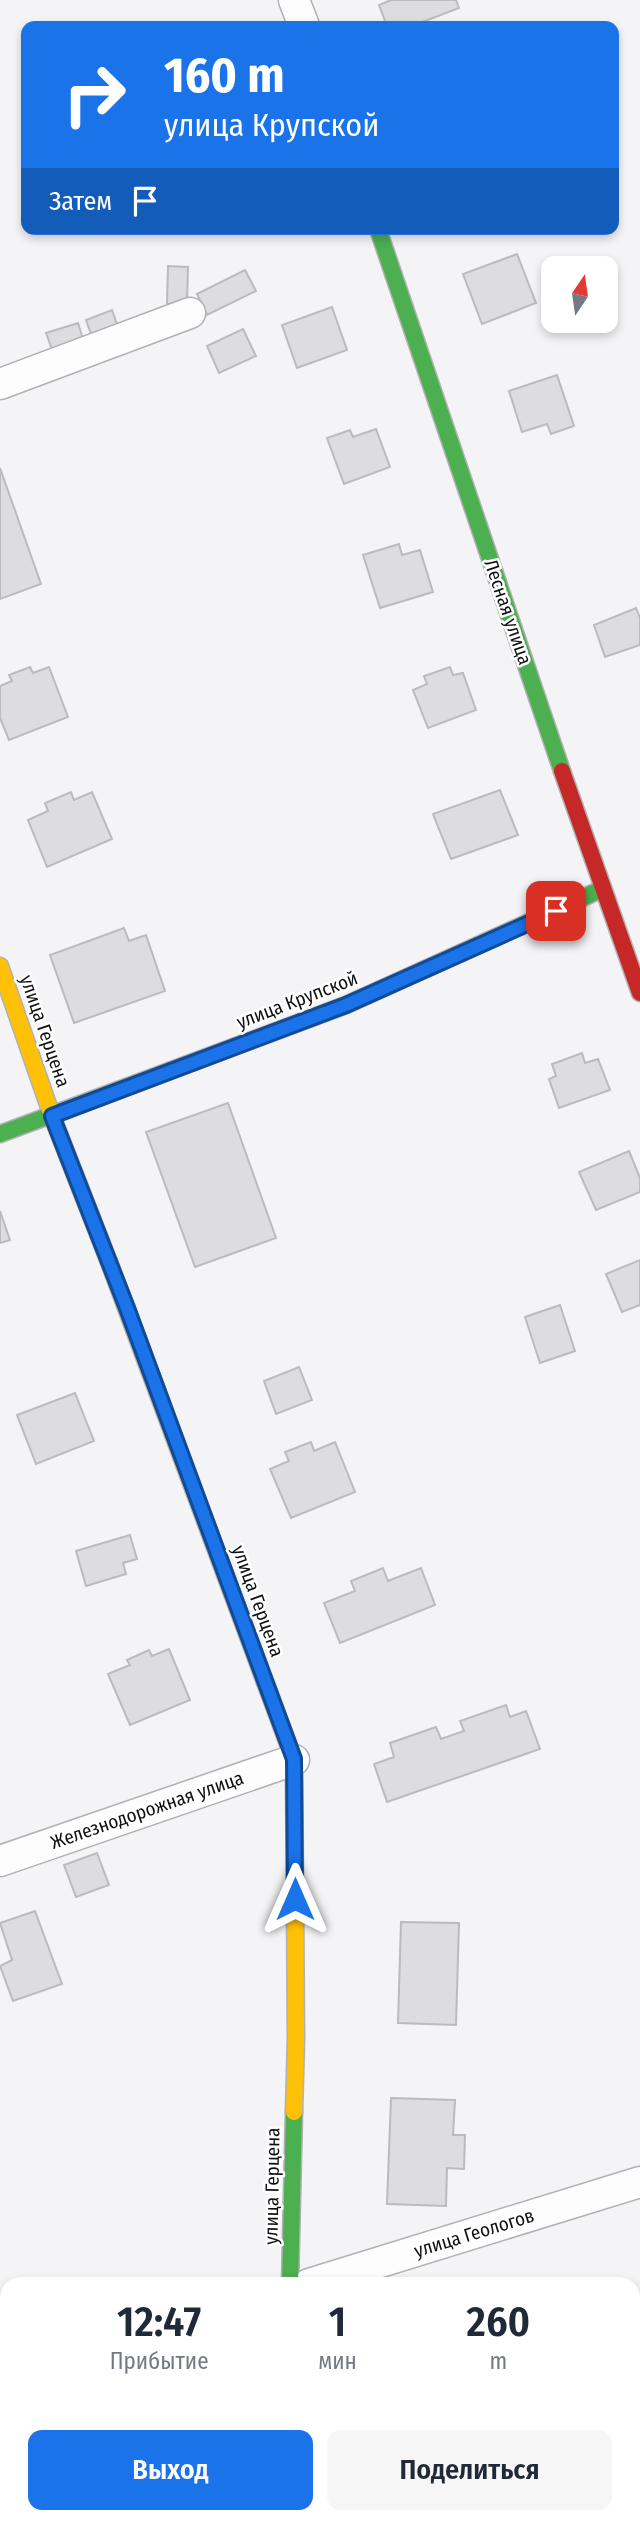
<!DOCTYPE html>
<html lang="ru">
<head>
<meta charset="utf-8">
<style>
	:root { --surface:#fff; --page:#f6f6f7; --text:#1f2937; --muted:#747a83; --accent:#1a73e8 }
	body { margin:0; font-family:"Fira Sans Condensed",sans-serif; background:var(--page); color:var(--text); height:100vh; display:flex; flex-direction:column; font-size:26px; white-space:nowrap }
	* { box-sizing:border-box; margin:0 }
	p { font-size:23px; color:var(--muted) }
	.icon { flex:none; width:38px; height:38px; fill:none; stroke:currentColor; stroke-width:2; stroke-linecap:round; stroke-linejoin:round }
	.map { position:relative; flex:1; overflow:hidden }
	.panel { position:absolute; left:0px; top:2277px; width:640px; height:247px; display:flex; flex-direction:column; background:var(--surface); border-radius:21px 21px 0 0; box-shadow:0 4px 10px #0003 }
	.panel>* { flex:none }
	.hud { position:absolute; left:21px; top:21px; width:598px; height:214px; border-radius:14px; box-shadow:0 4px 10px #0003; background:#1a73e8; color:#fff; overflow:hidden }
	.needle { width:46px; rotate:13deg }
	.controls { position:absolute; left:541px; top:256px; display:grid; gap:14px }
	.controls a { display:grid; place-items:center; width:77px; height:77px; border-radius:14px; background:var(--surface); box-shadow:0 4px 10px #0003; font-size:35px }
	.pin { position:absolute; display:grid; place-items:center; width:60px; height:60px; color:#fff; margin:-30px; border-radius:14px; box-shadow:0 4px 10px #0006 }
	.me { position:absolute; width:77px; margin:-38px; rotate:0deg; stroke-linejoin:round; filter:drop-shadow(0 0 5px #0008) }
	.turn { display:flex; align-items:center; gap:24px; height:147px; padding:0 28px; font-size:32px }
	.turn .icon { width:91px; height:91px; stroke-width:2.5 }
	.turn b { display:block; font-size:49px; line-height:60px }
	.then { display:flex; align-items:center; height:66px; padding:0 28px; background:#0003; gap:14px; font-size:26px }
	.eta { display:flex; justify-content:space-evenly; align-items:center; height:119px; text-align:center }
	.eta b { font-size:42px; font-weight:600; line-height:49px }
	.primary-button { display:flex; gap:14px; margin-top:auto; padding:14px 28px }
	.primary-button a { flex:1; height:80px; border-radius:14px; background:var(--accent); color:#fff; font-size:28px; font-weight:600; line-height:80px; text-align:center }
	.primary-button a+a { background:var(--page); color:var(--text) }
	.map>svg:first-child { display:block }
	.building { fill:#dddddf; stroke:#bbbbbd; stroke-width:2 }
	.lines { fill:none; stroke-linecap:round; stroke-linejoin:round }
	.street-casing { stroke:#b1b1b3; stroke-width:33 }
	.fast-casing { stroke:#b1b1b3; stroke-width:19 }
	.slow-casing { stroke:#b1b1b3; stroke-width:19 }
	.jam-casing { stroke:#b1b1b3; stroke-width:19 }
	.street { stroke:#fdfdfe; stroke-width:30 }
	.fast { stroke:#4caf50; stroke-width:16 }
	.slow { stroke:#ffc107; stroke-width:16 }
	.jam { stroke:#c62828; stroke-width:16 }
	.route-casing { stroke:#114b97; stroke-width:18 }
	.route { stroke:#1a73e8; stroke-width:12 }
	.labels { text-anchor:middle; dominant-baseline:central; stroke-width:5; stroke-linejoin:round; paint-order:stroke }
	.street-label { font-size:19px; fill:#0e0f10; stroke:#fff }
</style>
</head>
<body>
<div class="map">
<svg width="640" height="2522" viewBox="0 0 640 2522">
	<rect width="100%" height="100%" fill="#f4f4f6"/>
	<path class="building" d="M391,0H456L459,8L412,26H387L379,5Z
		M517,254L536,303L482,324L463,274Z
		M168,266L188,267L187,304H167Z
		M245,270L256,291L207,315L197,294Z
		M332,307L347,350L297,368L282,325Z
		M112,310L118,327L92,337L86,320Z
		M78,323L84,342L53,352L46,333Z
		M243,329L256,356L219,373L207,346Z
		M557,375L574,426L551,434L547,424L522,432L509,391Z
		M376,429L390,467L344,484L327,438L350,430L353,437Z
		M0,468L41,584L0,599Z
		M399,544L402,555L420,550L433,592L380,608L363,555Z
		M636,608L640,618V645L605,657L594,625Z
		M30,667L33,673L49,667L68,717L9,740L0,718V686L12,681L9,675Z
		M450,667L453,675L463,673L476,710L428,728L413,690L427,684L424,676Z
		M500,790L518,835L451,859L433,814Z
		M71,792L74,800L92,792L112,839L47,867L28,820L48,811L45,803Z
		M124,928L129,941L146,935L165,991L74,1023L50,955Z
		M582,1053L585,1063L598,1059L610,1090L559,1108L549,1079L556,1076L552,1064Z
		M228,1103L276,1238L195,1267L146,1132Z
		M629,1151L640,1178V1192L596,1210L579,1172Z
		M0,1211L10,1240L0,1243Z
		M640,1260V1305L622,1312L606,1274Z
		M560,1305L575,1351L540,1363L525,1317Z
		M299,1367L312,1400L276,1414L264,1381Z
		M75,1393L94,1441L36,1464L17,1415Z
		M311,1442L314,1451L335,1442L355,1492L291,1518L270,1469L289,1461L285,1452Z
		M130,1535L137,1559L123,1563L126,1574L86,1586L76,1551Z
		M383,1568L388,1581L421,1568L435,1605L340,1643L324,1603L355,1591L351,1581Z
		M169,1649L190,1700L130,1725L108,1674L130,1665L127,1660L149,1650L152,1656Z
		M506,1705L510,1717L526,1711L540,1749L387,1802L374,1764L394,1757L390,1743L436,1727L441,1739L464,1731L460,1721Z
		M97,1853L109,1885L76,1897L64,1865Z
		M35,1911L62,1984L13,2001L0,1966L12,1960L0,1923Z
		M401,1922L459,1923L456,2025L398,2023Z
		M391,2098L455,2100L453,2135H465L464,2169L447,2168L446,2206L387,2204Z"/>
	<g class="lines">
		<defs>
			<path id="street" d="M294,0L304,26
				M0,384L190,313
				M0,1861L294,1760
				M309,2284L640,2182"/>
			<path id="fast" d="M378,229L562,771
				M0,1134L346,1005L602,889
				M109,1262L265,1682
				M290,2284L294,2112
				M270,2522L271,2516"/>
			<path id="slow" d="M0,966L52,1116L109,1262
				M265,1682L294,1760L296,2039L294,2112"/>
			<path id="jam" d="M562,771L640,993"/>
		</defs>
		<use href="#street" class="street-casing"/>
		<use href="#fast" class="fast-casing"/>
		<use href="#slow" class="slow-casing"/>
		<use href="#jam" class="jam-casing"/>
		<use href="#street" class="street"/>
		<use href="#fast" class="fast"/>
		<use href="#slow" class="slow"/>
		<use href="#jam" class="jam"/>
	</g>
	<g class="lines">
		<defs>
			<path id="route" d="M295,1899L294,1759L127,1308L52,1116L346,1005L556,911"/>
		</defs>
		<use href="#route" class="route-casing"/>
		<use href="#route" class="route"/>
	</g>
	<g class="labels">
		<g class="street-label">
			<text transform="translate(508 612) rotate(71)">Лесная улица</text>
			<text transform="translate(297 1000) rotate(-21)">улица Крупской</text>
			<text transform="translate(45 1031) rotate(71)">улица Герцена</text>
			<text transform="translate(258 1601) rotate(70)">улица Герцена</text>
			<text transform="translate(147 1810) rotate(-19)">Железнодорожная улица</text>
			<text transform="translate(272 2186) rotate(-89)">улица Герцена</text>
			<text transform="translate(474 2233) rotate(-17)">улица Геологов</text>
		</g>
	</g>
</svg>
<div class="controls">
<a><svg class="needle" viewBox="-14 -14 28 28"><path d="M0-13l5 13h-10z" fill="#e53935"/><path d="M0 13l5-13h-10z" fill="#747a83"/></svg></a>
</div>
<div class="pin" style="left:556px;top:911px;background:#d93025"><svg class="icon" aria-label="arrive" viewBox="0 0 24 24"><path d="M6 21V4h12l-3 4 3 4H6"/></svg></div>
<svg class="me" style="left:295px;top:1899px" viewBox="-20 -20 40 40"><path d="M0-17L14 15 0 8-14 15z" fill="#1a73e8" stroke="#fff" stroke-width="4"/></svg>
<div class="hud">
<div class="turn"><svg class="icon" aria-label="right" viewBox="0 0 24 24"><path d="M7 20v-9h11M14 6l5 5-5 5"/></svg><div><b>160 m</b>улица Крупской</div></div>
<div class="then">Затем<svg class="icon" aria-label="arrive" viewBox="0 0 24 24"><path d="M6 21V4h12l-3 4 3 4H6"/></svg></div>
</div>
<section class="panel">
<div class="eta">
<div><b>12:47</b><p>Прибытие</p></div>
<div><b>1</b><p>мин</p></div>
<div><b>260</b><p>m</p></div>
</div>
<div class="primary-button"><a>Выход</a><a>Поделиться</a></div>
</section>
</div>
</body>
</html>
